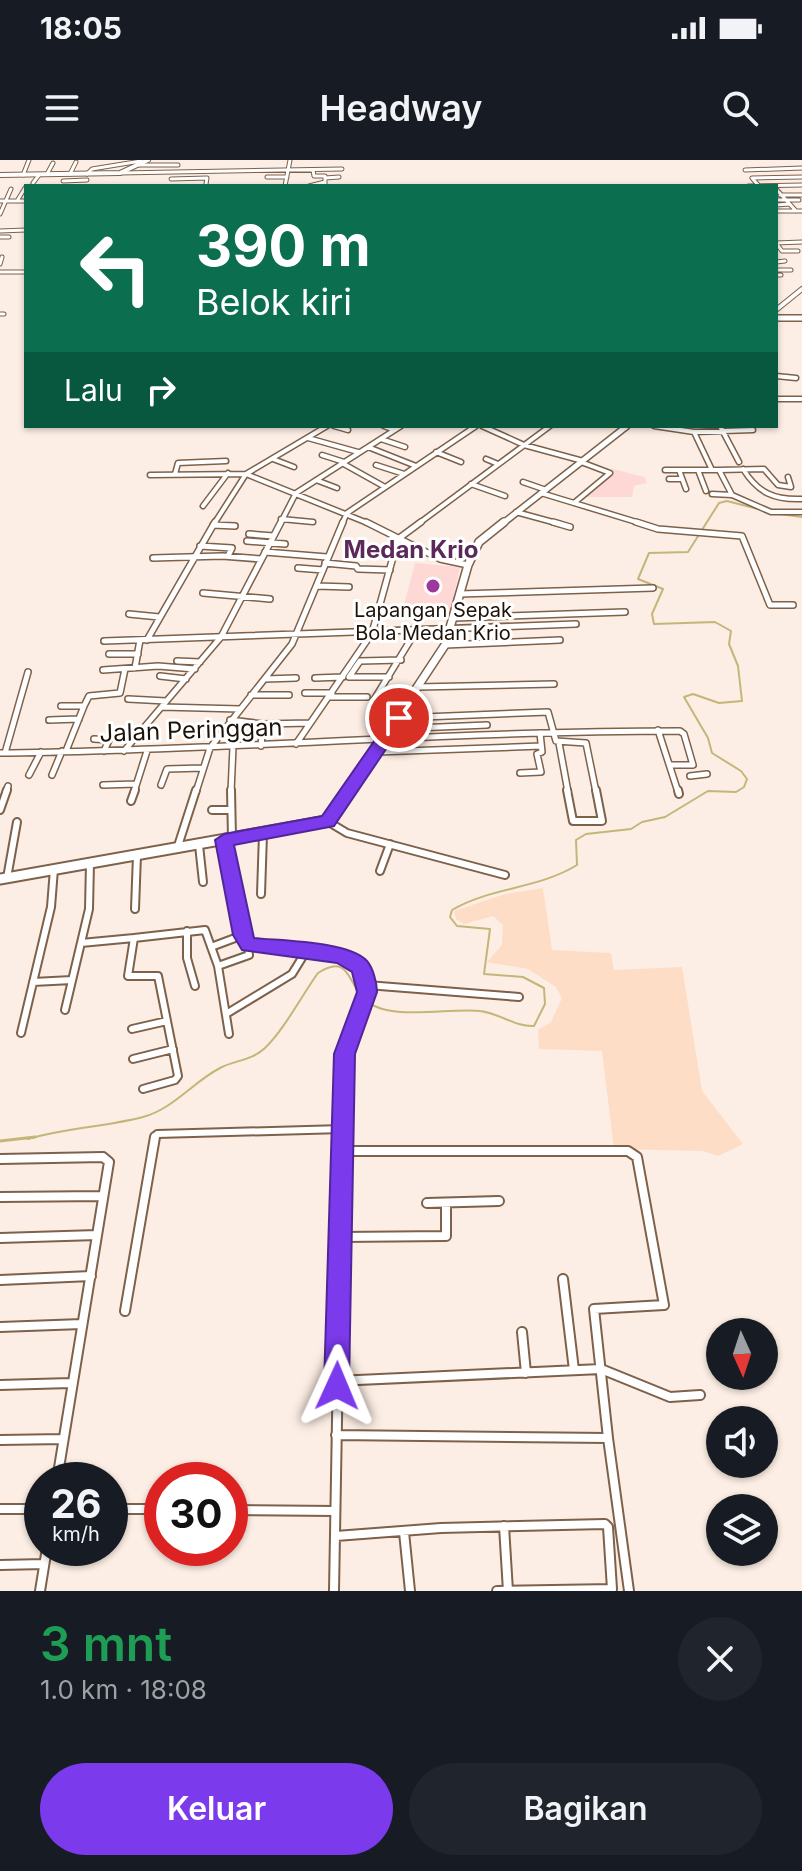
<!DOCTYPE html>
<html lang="id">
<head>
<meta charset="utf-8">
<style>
	:root { --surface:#171b24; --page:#20242c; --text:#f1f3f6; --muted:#9ea1a6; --accent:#7c3aed }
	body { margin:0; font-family:Inter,sans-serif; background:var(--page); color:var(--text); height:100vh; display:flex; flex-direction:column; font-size:30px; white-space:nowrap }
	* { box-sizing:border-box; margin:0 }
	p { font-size:26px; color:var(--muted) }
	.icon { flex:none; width:44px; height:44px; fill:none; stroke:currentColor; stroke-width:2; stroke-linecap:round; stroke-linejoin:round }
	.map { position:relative; height:1431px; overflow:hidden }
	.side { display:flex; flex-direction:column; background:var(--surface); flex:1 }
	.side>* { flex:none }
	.guide { position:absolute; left:24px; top:24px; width:754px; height:244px; border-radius:0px; box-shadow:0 2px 6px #0004; background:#0b6e4f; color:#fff; overflow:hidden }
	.needle { width:52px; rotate:177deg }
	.fabs { position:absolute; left:706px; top:1158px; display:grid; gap:16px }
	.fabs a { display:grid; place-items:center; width:72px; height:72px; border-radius:50%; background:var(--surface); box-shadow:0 2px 6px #0004; font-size:40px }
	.speed { position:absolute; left:24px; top:1302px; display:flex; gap:16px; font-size:40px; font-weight:700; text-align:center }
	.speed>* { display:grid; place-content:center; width:104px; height:104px; border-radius:50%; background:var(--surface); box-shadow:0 2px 6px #0004; line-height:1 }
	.speed small { font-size:20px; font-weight:400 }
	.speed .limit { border:12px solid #d22; background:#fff; color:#111 }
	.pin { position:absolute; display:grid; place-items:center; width:68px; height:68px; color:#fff; margin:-34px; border:4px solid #fff; border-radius:50%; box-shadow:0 2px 8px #0007 }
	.me { position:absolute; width:88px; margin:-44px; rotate:1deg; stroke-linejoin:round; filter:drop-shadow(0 0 6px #0008) }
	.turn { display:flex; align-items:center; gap:28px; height:168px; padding:0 40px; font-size:36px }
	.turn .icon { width:104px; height:104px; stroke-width:2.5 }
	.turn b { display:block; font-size:56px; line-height:68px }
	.then { display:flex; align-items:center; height:76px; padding:0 40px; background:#0003; gap:16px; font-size:30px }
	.round { display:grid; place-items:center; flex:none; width:84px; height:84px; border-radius:42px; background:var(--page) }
	.head { display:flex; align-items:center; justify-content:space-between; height:136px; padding:0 40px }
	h1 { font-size:48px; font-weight:600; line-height:60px; color:#1e9e55 }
	.action { display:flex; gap:16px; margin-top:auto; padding:16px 40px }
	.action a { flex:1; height:92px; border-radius:48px; background:var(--accent); color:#fff; font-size:32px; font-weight:600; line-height:92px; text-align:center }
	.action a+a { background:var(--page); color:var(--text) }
	.status { display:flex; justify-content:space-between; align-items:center; height:56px; padding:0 40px; background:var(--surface); direction:ltr }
	.status svg { height:22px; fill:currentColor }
	header { display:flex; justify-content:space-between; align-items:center; height:104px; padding:0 40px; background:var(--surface); font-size:36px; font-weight:600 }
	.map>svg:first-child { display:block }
	.built { fill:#fdddc5 }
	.green { fill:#fed8d5 }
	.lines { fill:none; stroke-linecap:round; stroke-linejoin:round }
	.stream-far1 { stroke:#c4b679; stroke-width:2 }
	.stream { stroke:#c4b679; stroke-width:3 }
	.street-far4-casing { stroke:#7d614a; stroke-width:5 }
	.street-far3-casing { stroke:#7d614a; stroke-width:7 }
	.street-far2-casing { stroke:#7d614a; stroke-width:8 }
	.street-far1-casing { stroke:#7d614a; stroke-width:10 }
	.street-casing { stroke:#7d614a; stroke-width:12 }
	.secondary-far3-casing { stroke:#7d614a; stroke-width:6 }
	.secondary-far2-casing { stroke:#7d614a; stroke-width:8 }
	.secondary-far1-casing { stroke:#7d614a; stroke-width:10 }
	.secondary-casing { stroke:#7d614a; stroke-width:13 }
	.street-far4 { stroke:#fff; stroke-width:3 }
	.street-far3 { stroke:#fff; stroke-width:4 }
	.street-far2 { stroke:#fff; stroke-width:5 }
	.street-far1 { stroke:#fff; stroke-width:6 }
	.street { stroke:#fff; stroke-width:8 }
	.secondary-far3 { stroke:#fff; stroke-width:4 }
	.secondary-far2 { stroke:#fff; stroke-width:5 }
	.secondary-far1 { stroke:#fff; stroke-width:7 }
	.secondary { stroke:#fff; stroke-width:9 }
	.route { fill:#7c3aed; stroke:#51269a; stroke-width:2 }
	.poi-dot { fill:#9c389e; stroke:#fff; stroke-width:3 }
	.labels { text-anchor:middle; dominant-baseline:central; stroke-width:6; stroke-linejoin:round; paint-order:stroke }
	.far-poi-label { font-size:20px; fill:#1d1209; stroke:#fff }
	.far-quarter-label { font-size:24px; font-weight:bold; fill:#5a295a; stroke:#fff }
	.street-label { font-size:24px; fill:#1d1209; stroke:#fff }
</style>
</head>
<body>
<div class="status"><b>18:05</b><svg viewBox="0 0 49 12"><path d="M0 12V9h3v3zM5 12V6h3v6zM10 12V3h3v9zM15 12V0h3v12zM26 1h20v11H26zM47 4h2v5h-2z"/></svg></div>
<header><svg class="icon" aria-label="menu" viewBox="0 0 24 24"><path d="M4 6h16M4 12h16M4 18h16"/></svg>Headway<svg class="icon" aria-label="search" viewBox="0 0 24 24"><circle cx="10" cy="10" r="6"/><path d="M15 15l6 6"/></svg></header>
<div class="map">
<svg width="802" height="1431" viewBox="0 0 802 1431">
	<rect width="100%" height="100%" fill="#fceee4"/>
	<path class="built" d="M543,728L552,790L611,793L614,810L682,807L702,931L743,984L718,996L703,991L614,989L602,891L539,889L538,870L551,862L562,838L556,827L528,809L487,802L502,785L503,765L493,756L464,764L456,759L454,751L505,734Z"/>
	<path class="green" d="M613,309L644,317L647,323L634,326L632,337H581Z
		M415,403L460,407L451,450L404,445Z"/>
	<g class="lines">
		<path class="stream-far1" d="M772,353L802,357
			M28,979C66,968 104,967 143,957C173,949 193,922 220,908C235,900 251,901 265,888C284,870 302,835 318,813C349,793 348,822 363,838C386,863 450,847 480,851C499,853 515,867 534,866L545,844L544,828L523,817L484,814L490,769L457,766L450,757L452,750C491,727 538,729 577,705L576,680L586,674L631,669L642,662L665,657L708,631L736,632L744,627L747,619L741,611L712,593L708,578L684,537L693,534L719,543L742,541L738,506L729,484L731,471L715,462L654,464L652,454L663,429L638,419L649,393L688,392L719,343L727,341L758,349"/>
		<path class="stream" d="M0,981L35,977"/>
		<defs>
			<path id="street-far4" d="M136,5H178
				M313,10L314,16H325V26
				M745,10L802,8
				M120,13L342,9
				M47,14L53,3
				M70,14L76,2
				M87,14L92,9L141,1
				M23,15L29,0
				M267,17H287
				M325,18L339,17
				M171,19L207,18L206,24
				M63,21L87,20
				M33,23L39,15
				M285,26L290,0
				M309,26L325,22
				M748,26L802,25
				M759,26L752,18L802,17
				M776,29L796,51
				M780,35H802
				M776,40H799
				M0,41H26
				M17,41L25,28
				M776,45L790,44
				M776,51H802
				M0,54L11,29
				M0,71L26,70
				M0,77H9
				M776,83L802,82
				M776,83L782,91H798
				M776,102L785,101
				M0,104L2,97
				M776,110H791
				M0,112H26
				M776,115H781
				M0,154H4"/>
			<path id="street-far3" d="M776,216L796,218
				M776,239H802
				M334,266L348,270
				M384,266L395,270
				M482,266L524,285L583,301
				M654,266L694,272L753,270
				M720,266L739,302
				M694,272L712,310H719L732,335L771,352H802
				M308,278L358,292
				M381,279L405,287
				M368,287L416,306
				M436,292L461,302
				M322,295L344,302
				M273,299L294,307
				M486,299L498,304
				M581,302L610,313L574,343L643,364
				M342,303L385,327
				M376,305L404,314
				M743,309C758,333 774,340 802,339
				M665,310H712
				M679,310L686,329
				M698,310L706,331
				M719,310L764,309L778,325L791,327L788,317
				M175,314L178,303L226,301
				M150,315L246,314L370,364
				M669,319H682
				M316,320L337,328
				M523,322L546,330
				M471,324L505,336
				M541,333L574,343
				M712,334L732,335
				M203,346L228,313
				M516,352L560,364
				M281,359L313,362
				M214,364L246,314L327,266
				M280,364L296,333L401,266
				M342,364L347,353L476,266
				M418,364L550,266"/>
			<path id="street-far2" d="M366,362L440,399L468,405
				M553,362L570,367
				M636,362L658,369L742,376L770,445H793
				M213,365L235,366
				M249,374L273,376
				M247,381L285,384
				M200,386L232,388L228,396
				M265,392L327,397
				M153,398L222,396L261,399
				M325,403L356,406L358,409L390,410
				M298,408L323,410
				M317,426L349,427
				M203,433L270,439
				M459,434L653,428
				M129,454L159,457
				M454,458L625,452
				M147,480L215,362
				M104,481L576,464
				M445,485L560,480
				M109,494H138
				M177,501L200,502
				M135,508L140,480
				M103,510L158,506L195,509
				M160,516L186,519
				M389,517H349L360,501L401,500
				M315,518L343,517
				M265,519L296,518
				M418,527L554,524
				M305,533H332
				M251,535H289
				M329,537H367
				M375,538L416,471
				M128,539L166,541
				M61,546H84L66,591
				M84,546L89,536L120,533L125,509
				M162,547L240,549
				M399,558L548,552L556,581L586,583L596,632
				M49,560L79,559
				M230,560L263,564L310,563
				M392,569L487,565
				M658,570L678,632
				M94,579L109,580L104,591
				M559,583L568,632
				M296,584L372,473L398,379L421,362
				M261,586L263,564
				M124,591L221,477L281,362
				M377,592L541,586
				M0,593C227,590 453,571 680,571L684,574L693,605H670
				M5,593L28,512
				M520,613L541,612L537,594L542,592L540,573
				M29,615L41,592
				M52,615L62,591
				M690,616L707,614
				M103,625L136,624
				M161,625L167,609L203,608
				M6,632L8,626
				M134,632L147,591
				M196,632L210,588L292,484L343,362
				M231,632L233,587"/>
			<path id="street-far1" d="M231,630L232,678
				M567,630L573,661H602L596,630
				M678,630L679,634
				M131,641L135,630
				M0,650L7,630
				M212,650H231
				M327,661L347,673L505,715
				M224,680L243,775L248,785L340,796L360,807L367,833L344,894L342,979
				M199,685L203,722
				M177,689L196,630
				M380,711L390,684
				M7,718L17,662
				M261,734L263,674
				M135,749L137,695
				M187,771V798L195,826
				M134,778L205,770L218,806L249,795L248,785
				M81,783L134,778L128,816H158L178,916L175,920L143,929
				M211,787L243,775
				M218,806L229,874
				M33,822L72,820
				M367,825L519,837
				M65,850L89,749L90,703
				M226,854L292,814L305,793
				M132,869L167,861
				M21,873L51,747L54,709
				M133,899L173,889
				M154,979L157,974L343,969"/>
			<path id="street" d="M343,991H628L637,997L664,1145L594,1149L608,1278
				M0,999L103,997L109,1002L57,1320
				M0,1037L103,1036
				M427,1043L499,1041
				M341,1077L446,1076V1043
				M0,1078L97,1075
				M563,1119L574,1210
				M0,1120L91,1116
				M125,1151L155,977
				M0,1167L82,1164
				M522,1172L526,1213
				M336,1221L601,1209L670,1237L700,1235
				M0,1225L71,1223
				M336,1275L608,1278L629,1431
				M0,1280L63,1279
				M0,1349H42
				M110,1349H162
				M230,1350L335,1351
				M504,1366L508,1431
				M404,1372L410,1431
				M336,1376L441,1368L605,1364L608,1367L612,1429L497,1431
				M0,1405L44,1404
				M40,1431L47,1388
				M334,1431L342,977"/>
			<path id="secondary-far3" d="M0,15L120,13L148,0
				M776,150L802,129
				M776,158H802"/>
			<path id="secondary-far2" d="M776,158H802
				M502,364L627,266"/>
			<path id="secondary-far1" d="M348,632L445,485L468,405L479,382L504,362"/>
			<path id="secondary" d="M0,719L327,661L350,630"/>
		</defs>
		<use href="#street-far4" class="street-far4-casing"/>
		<use href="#street-far3" class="street-far3-casing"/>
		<use href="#street-far2" class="street-far2-casing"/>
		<use href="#street-far1" class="street-far1-casing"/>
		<use href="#street" class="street-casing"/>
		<use href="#secondary-far3" class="secondary-far3-casing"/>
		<use href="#secondary-far2" class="secondary-far2-casing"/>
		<use href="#secondary-far1" class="secondary-far1-casing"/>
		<use href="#secondary" class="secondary-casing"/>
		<use href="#street-far4" class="street-far4"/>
		<use href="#street-far3" class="street-far3"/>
		<use href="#street-far2" class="street-far2"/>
		<use href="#street-far1" class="street-far1"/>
		<use href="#street" class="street"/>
		<use href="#secondary-far3" class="secondary-far3"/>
		<use href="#secondary-far2" class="secondary-far2"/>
		<use href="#secondary-far1" class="secondary-far1"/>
		<use href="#secondary" class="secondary"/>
	</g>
	<path class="route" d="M399,552L407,558L334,666L234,685L254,778C281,781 348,781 367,801C373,808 377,823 377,832L355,894L349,1226L346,1235L337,1238L328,1235L324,1226L334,894L357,832L352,812L337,803L242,790L233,775L215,680L224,674L322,656L393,554Z"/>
	<circle class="poi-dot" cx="433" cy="426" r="8"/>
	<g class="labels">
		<g class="far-poi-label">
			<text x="433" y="450">Lapangan Sepak<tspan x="433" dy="23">Bola Medan Krio</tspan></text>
		</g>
		<g class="far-quarter-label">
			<text x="411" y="389">Medan Krio</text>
		</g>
		<g class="street-label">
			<text transform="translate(191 570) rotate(-2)">Jalan Peringgan</text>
		</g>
	</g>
</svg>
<div class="fabs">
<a><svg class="needle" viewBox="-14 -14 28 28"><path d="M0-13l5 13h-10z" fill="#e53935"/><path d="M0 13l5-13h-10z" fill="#9ea1a6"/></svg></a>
<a><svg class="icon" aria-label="sound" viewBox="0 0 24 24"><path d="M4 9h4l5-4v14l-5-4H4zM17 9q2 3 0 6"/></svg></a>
<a><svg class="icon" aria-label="layers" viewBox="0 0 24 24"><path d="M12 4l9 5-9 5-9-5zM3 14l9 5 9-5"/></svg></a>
</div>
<div class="speed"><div>26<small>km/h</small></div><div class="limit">30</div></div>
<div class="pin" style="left:399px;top:558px;background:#d93025"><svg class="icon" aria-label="arrive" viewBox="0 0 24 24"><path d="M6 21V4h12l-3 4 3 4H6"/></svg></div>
<svg class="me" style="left:337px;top:1226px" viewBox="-20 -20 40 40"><path d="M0-17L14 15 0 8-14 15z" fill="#7c3aed" stroke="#fff" stroke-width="4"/></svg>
<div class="guide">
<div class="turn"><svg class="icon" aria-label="left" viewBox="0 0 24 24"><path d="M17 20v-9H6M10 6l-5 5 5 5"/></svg><div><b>390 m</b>Belok kiri</div></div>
<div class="then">Lalu<svg class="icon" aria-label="right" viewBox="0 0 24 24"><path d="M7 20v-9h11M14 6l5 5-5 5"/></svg></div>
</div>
</div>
<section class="side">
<div class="head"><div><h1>3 mnt</h1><p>1.0 km · 18:08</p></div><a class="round"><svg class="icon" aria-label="close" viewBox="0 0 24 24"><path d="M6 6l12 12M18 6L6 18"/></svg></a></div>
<div class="action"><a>Keluar</a><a>Bagikan</a></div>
</section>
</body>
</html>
